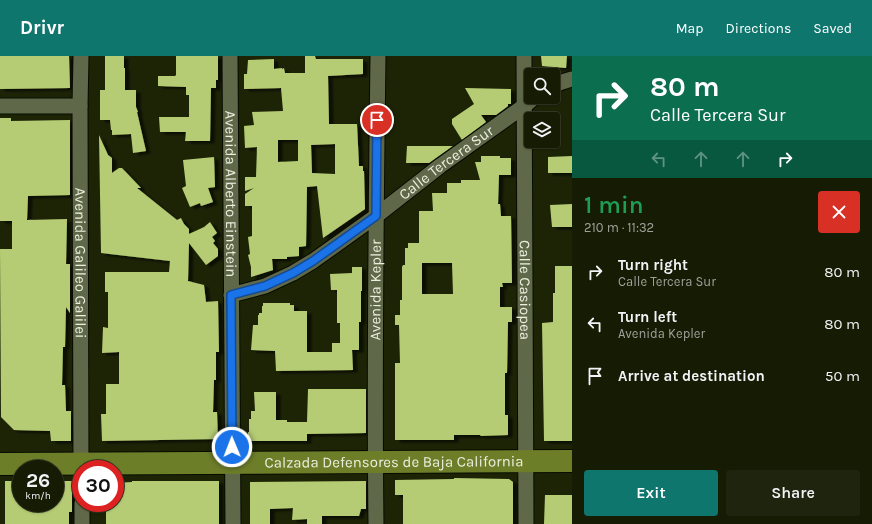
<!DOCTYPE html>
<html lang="en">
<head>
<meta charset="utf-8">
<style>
	:root { --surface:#161b04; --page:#1f240e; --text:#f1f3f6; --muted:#9ea19a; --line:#353926; --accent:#0f766e }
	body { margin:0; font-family:Karla,sans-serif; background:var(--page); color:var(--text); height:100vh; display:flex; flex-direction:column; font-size:15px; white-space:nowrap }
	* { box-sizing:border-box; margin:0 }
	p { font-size:13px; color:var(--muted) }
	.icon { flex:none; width:22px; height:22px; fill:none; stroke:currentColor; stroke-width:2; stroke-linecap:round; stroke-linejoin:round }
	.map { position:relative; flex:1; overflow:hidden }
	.sheet { display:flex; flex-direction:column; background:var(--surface); width:300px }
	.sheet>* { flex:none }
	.hud { background:#0b6e4f; color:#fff; overflow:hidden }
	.controls { position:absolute; left:524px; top:12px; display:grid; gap:8px }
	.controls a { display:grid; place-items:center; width:36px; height:36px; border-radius:4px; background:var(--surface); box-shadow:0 1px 3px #0004,0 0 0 1px var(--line); font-size:20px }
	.speed { position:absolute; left:12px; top:404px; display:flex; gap:8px; font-size:20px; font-weight:700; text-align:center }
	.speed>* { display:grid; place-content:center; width:52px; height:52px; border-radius:50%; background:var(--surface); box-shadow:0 1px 3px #0004,0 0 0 1px var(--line); line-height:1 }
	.speed small { font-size:10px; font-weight:400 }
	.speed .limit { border:6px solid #d22; background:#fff; color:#111 }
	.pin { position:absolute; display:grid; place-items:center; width:34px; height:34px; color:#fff; margin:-17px; border:2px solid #fff; border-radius:50%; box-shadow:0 1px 4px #0007 }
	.me { position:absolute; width:44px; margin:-22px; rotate:359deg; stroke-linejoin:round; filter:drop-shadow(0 0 3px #0008) }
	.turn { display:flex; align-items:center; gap:14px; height:84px; padding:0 12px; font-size:18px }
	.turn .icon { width:52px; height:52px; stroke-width:2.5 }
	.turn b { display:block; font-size:28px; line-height:34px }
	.lanes { display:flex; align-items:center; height:38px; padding:0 12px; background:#0003; justify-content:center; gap:20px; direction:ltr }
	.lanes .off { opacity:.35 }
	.round { display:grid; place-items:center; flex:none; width:42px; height:42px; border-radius:4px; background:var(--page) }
	.head { display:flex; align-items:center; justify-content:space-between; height:68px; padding:0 12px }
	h1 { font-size:24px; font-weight:600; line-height:30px; color:#1e9e55 }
	.button { display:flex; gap:8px; margin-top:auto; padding:8px 12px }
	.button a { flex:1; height:46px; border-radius:4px; background:var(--accent); color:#fff; font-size:16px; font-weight:600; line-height:46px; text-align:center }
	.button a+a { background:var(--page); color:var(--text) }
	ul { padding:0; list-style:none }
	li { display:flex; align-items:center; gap:12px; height:52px; padding:0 12px }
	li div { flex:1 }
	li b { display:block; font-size:15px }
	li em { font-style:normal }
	header { display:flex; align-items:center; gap:24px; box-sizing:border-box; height:56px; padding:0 20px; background:var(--accent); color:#fff }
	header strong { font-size:19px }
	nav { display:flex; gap:22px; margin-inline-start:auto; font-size:14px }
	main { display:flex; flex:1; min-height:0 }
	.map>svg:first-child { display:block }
	.building { fill:#b5cc74; fill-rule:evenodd; filter:url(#shadow) }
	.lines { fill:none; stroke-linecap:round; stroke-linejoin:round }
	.street-casing { stroke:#070c00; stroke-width:17 }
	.primary-casing { stroke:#070c00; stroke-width:24 }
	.street { stroke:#5f6848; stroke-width:15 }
	.primary { stroke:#6d7e29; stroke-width:22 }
	.route-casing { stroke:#114b97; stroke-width:10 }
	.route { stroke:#1a73e8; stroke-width:7 }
	.labels { text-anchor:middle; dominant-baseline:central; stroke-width:4; stroke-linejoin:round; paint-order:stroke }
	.street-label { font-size:15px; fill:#eaefde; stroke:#1d2406 }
</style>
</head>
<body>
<header>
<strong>Drivr</strong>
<nav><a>Map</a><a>Directions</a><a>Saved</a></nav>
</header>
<main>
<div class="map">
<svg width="572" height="468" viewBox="0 0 572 468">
	<defs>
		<filter id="shadow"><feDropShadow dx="4.5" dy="2.5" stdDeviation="1" flood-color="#0009"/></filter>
	</defs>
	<rect width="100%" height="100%" fill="#1d2406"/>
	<path class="building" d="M0,0H69L70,32L0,33Z
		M105,0H124V12H125V34H136V51L138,56H137L146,95L133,97L131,78L112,79V74H111L110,64H100V34H105Z
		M176,0H218V24H216V32H211L210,85H185L186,76H160L159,61H189V39H186V31L158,30V20H175L176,19Z
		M305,0H315L316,3H363V18L328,20L329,68H357L359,110H363V115H364L365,153L323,182L317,130L307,131L306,190L299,191V200L287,201V203H272L273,214L251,221V211L248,199L250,198L248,181L252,180V150H245V138L254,132L245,135V121H256L257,91L245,92L244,70L254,69L252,56L283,55L281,32L244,33V18H247L248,4L274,3V13L282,12V13L284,12L285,17H305ZM278,84H298V105L278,106ZM335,88V118L312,117L311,89Z
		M541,0H567L566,12L542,10Z
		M465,32L511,33V48H508V50L496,59H481L486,66L462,84L452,68V63L474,48Z
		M0,62H11V65L70,64V139L28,140L27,164L67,163L66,208H70V257L66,251L65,291H63L62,329H65L66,355H71V385H51L50,375L14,374L1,361L0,193H12V165H0Z
		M99,79L108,99L112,102V117L119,112H122L141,132H137L177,164L181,162L184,168L189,173V178L204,171L210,166L217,177L212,181L215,185L213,187L218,193V200L206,209L189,187L188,225L204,229L206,246L218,245L219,296H216V324H214L213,356H217L218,383L102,385L101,358H106V328H119V296L102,297L103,271L108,272V236H105V216H169L170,205L101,197Z
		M407,90H453L429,107H406Z
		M481,100H500V102H511V119H499L498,148H500L501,160H511L512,227H502L503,231H500V251H512V266H508L507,317H505V359H508V379L480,380L481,379H454V384H395V307H400L399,269H395V259H400V244H402V211L403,209H405V192H408V187H419V155H433L432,137H447V127H461V124H480L475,106H481ZM422,207H452L453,238H422Z
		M572,100V117H548V101Z
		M214,101L215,131L208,132L213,146L201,150L200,147L190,151L182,132L186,130L183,104Z
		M572,148V171H552L550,149Z
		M555,210H572V385H544L542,267L553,266V237H555Z
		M352,211H362V235H361V266H359V294H352L353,314L276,315L275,295L251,294L253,269H258V259H259V257H262V250H263V247H290V249H294V255H307V296H332V287H340V267H337V234H331L330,218L352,217Z
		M308,333H366V377L307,378V385H248V376H249V363H251V355H255L254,336H276V364H287V366H307Z
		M454,422L509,423L513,426V468H403V439H395V424L454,423Z
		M5,425H21V447H55V425H72V456H69V468H5Z
		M132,425H219V468H106V447H115V427L132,426Z
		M366,425V453H361L359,460H322V468H307V463L292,464L293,452L270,453V468H250V426Z
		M545,439H572V468H544Z"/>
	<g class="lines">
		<defs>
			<g id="street">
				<path id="s1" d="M81,0L80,50L81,413"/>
				<path id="s2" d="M230,0L233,468"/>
				<path id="s3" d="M524,0L526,468"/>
				<path d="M553,30L562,26L572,23"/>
				<path d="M0,50H80"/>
				<path id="s4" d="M231,239L265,230L293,217L313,205L376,160L440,110L524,50L535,41"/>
				<path d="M82,447V468"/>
				<path id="s5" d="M376,468C374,312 376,156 378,0"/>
			</g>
			<g id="primary">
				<path id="s6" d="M0,408L572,405"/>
			</g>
		</defs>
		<use href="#street" class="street-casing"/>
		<use href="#primary" class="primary-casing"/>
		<use href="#street" class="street"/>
		<use href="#primary" class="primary"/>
	</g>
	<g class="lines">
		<defs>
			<path id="route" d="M232,391L231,239L265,230L293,217L313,205L376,160L377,64"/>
		</defs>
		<use href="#route" class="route-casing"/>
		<use href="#route" class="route"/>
	</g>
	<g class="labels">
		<g class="street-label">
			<text stroke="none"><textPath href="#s4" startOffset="255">Calle Tercera Sur</textPath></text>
			<text stroke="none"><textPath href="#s2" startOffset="138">Avenida Alberto Einstein</textPath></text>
			<text stroke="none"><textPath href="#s1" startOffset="207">Avenida Galileo Galilei</textPath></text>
			<text stroke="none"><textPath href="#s5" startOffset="234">Avenida Kepler</textPath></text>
			<text stroke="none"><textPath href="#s3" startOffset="234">Calle Casiopea</textPath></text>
			<text stroke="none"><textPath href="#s6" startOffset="394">Calzada Defensores de Baja California</textPath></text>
		</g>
	</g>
</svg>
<div class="controls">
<a><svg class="icon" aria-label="search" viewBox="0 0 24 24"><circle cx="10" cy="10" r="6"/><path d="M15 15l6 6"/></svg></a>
<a><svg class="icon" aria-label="layers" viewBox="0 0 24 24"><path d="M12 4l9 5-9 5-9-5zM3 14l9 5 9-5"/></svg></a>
</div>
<div class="speed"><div>26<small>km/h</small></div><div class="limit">30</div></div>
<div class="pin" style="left:377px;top:64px;background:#d93025"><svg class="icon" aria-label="arrive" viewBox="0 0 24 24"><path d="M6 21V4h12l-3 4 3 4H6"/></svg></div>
<svg class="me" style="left:232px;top:391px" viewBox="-20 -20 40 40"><circle r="17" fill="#1a73e8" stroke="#fff" stroke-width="3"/><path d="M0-11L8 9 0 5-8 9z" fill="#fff"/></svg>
</div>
<section class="sheet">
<div class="hud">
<div class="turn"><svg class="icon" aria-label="right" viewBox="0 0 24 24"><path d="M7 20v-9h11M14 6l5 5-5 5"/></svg><div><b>80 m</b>Calle Tercera Sur</div></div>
<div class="lanes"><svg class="icon off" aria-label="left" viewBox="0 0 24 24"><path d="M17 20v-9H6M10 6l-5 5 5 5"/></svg><svg class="icon off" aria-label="ahead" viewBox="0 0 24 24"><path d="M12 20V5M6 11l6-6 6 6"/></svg><svg class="icon off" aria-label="ahead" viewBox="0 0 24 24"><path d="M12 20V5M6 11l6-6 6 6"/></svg><svg class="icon" aria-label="right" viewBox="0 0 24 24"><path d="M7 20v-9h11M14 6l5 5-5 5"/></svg></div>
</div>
<div class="head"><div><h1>1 min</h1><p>210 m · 11:32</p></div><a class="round" style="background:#d93025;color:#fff"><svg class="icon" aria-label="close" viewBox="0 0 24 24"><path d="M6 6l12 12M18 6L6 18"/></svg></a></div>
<ul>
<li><svg class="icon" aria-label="right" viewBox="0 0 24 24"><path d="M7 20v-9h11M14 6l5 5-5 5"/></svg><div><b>Turn right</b><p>Calle Tercera Sur</p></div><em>80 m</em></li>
<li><svg class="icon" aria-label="left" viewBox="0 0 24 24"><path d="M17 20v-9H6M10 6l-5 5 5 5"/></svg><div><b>Turn left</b><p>Avenida Kepler</p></div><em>80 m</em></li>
<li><svg class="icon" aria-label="arrive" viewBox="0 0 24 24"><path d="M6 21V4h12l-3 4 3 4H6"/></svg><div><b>Arrive at destination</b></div><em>50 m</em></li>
</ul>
<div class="button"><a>Exit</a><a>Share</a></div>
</section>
</main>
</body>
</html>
